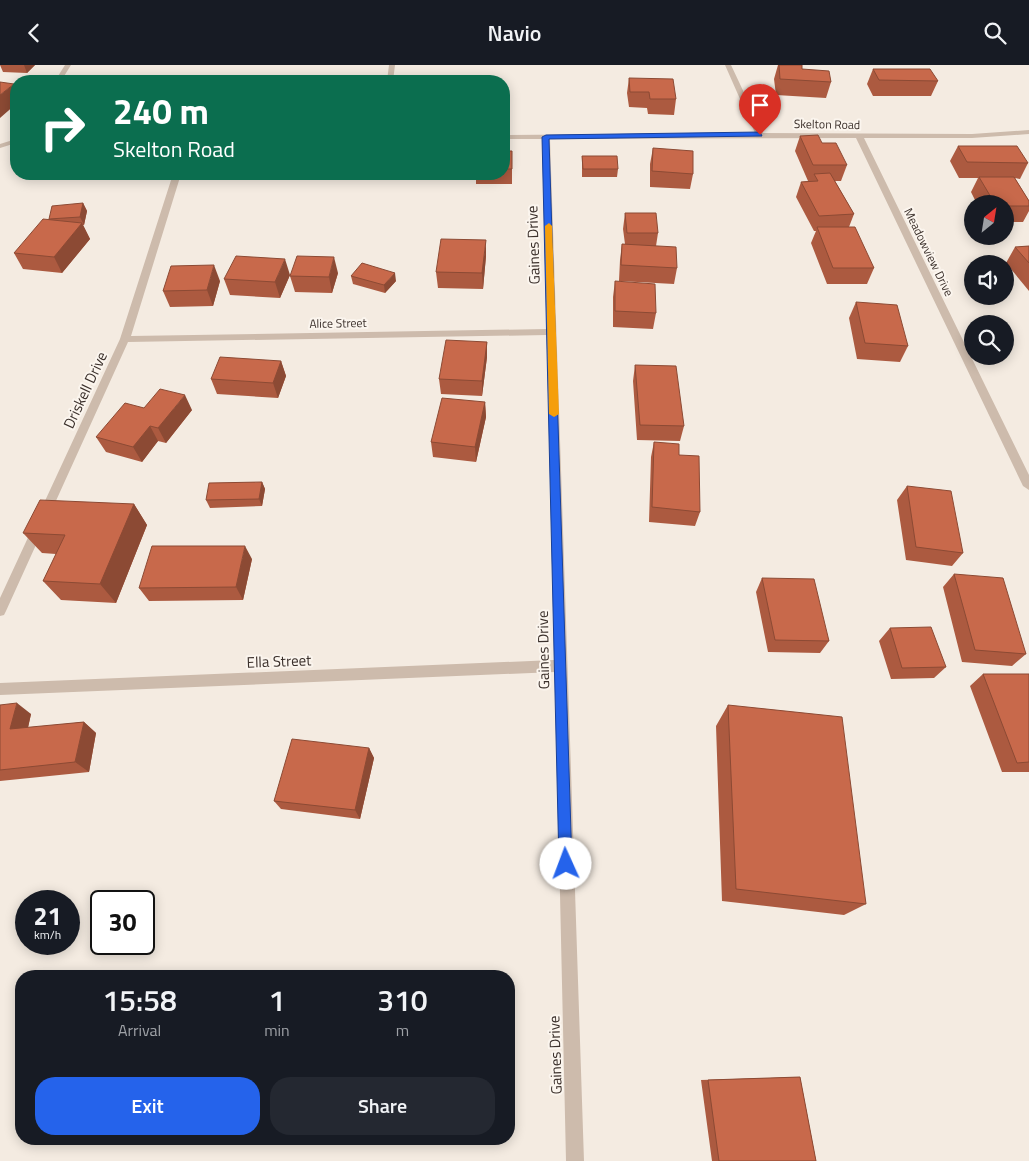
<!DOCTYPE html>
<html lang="en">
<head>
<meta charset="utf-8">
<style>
	:root { --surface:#171b24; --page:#242831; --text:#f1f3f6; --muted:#9ea1a6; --accent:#2563eb }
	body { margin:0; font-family:"Titillium Web",sans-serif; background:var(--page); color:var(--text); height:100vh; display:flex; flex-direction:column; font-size:19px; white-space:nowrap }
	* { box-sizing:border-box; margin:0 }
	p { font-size:16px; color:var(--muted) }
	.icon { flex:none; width:28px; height:28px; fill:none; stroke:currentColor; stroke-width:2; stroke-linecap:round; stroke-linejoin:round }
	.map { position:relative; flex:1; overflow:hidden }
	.details { position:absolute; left:15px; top:905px; width:500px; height:175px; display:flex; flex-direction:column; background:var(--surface); border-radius:20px; box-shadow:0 2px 12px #0003 }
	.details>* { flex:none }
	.hud { position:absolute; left:10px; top:10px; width:500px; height:105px; border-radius:20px; box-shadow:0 2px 12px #0003; background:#0b6e4f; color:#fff; overflow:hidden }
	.needle { width:32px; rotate:30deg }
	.buttons { position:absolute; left:964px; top:130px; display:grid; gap:10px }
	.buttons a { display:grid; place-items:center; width:50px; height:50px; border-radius:50%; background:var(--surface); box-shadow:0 2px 12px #0003; font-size:25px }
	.speed { position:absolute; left:15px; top:825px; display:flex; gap:10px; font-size:25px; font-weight:700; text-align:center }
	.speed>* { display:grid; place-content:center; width:65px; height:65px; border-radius:50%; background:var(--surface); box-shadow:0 2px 12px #0003; line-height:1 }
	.speed small { font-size:12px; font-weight:400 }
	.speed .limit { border:2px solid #111; border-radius:8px; background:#fff; color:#111 }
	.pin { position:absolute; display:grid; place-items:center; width:42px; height:42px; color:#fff; margin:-51px -21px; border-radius:50% 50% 50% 0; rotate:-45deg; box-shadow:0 0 5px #0007 }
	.pin .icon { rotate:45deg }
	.me { position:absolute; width:55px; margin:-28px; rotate:358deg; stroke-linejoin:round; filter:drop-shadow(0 0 4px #0008) }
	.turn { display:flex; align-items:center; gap:18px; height:105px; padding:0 20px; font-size:22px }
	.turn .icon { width:65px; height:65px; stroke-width:2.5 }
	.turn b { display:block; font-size:35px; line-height:42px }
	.eta { display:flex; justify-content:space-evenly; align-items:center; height:85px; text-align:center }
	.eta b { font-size:30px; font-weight:600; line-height:35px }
	.button { display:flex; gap:10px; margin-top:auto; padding:10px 20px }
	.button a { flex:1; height:58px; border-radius:20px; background:var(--accent); color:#fff; font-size:20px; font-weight:600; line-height:58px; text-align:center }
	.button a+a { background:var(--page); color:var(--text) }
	header { display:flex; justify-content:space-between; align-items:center; height:65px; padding:0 20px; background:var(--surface); font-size:22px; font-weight:600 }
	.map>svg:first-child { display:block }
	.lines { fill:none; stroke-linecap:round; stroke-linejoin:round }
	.minor { fill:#cdbbac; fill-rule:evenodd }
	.wall { fill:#ac5a40 }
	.shaded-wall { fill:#8c4a34 }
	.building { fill:#c8694b; stroke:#8c4a34 }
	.route { fill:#2563eb; stroke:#184099 }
	.slow { fill:#f59e0b }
	.labels { text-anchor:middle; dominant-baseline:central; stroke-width:4; stroke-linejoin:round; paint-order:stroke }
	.far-street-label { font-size:12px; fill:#3b302b; stroke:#fbf5ee }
	.street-label { font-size:15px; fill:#3b302b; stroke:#fbf5ee }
</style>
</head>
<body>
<header><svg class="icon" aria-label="back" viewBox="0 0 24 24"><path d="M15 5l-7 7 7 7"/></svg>Navio<svg class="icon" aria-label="search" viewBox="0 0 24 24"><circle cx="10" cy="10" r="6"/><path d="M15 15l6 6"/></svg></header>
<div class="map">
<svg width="1029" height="1096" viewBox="0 0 1029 1096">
	<rect width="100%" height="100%" fill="#f4ebe1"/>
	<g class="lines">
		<path class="minor" d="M65,0H71L61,16H55Z
			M389,0H395L393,16H387Z
			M725,0H731L763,68L972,69L1029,65V69L972,73H864L1029,410V425L1023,421L856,73L550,74L584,1096H566L555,607L0,630V618L554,595L547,270L128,277L6,546L4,550L0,551V533L120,274L173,109H181L131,271L547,264L542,74H504V70L755,68Z
			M16,74V78L0,83V79Z"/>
	</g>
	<path class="wall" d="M0,0H35L27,8L3,7Z
		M778,0H796L802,4L831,17L826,33L776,30L774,14Z
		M873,4L938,16L931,31H873L867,19Z
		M629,13L676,34L674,50L648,49L647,43L629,42L627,28Z
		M800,71L822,78L847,100L841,116H835L854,149L849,162L874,203L867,219H827L811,178L816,166H814L796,132L801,117L808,116L795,86Z
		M958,81L1028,98L1020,114L1015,113L1029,136V146L1023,157H1005V139H977L971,127L978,113H959L950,96Z
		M653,83L693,109L690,124L650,122V99Z
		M504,86H512V119H476V109H504Z
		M582,91L618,104L617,112H582Z
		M207,109H235L234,111H208Z
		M83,138L87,146L84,160H83L90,174L62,208L23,204L14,188L49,154Z
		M625,148L658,168L656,181L677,203L674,219L619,216L620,195L622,179H625L623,164Z
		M1029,181V226L1006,198L1015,182Z
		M486,191L483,224L438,223L436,207Z
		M338,208L332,228L295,227L290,211Z
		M290,210L280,233L230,230L224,214Z
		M351,211L396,216L385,228L353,219Z
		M220,216L213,241L170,242L163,226Z
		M615,216L656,248L653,264L613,262V232Z
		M856,237L908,281L900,297L857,294L849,253Z
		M487,277V292L482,331L441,329L439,314Z
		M281,296L286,311L278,333L217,329L211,314Z
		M635,300L684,361L680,376L637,375L633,316Z
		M485,337L486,352L476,397L433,392L431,377Z
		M144,343L192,345L166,378L158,376L142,397L106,387L96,372Z
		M654,377L679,390L700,447L695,461L649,457L651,392Z
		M262,417L265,424L262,441L210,443L206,435Z
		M907,421L963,488L952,501L906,495L897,435Z
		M134,439L147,460L116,538L61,535L43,516L56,489L42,488L23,468Z
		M252,494L243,535L149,536L139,523Z
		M954,509L1026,589L1012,601L962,597L943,522Z
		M762,513L829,576L820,588L768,587L756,527Z
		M890,563L946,602L934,613L891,614L879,576Z
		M983,609H1029V707H1002L970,621Z
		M0,640L31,649L28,663L84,657L96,668L89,707L0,716Z
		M728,640L866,839L844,850L722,836L716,661Z
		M369,683L374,693L360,754L281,744L274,736Z
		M800,1012L816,1096H712L701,1015Z"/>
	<path class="shaded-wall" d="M24,0H35L27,8Z
		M14,19L16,23V39L0,53V30Z
		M83,138L87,146L84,160L80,152Z
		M82,158L90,174L62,208L54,192Z
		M486,175V191L483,224L482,208Z
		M334,192L338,208L332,228L329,212Z
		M285,194L290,210L280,233L275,217Z
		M214,200L220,216L213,241L207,225Z
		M395,208L396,216L385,228L384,220Z
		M487,277V292L482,331V316Z
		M281,296L286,311L278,333L273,318Z
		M185,330L192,345L166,378L158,363Z
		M485,337L486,352L476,397L475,382Z
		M150,361L158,376L142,397L133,382Z
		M262,417L265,424L262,441L259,434Z
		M134,439L147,460L116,538L100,519Z
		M245,481L252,494L243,535L236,522Z
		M17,638L31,649L25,675L10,664Z
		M84,657L96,668L89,707L75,697Z
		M369,683L374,693L360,754L355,745Z"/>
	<path class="building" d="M779,0H802V4L829,6L831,17L780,14Z
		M873,4H930L938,16L879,15Z
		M629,13L673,14L676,34H650L649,27H630Z
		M0,17L14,19L0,30Z
		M818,70L822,78H836L847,100H813L800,71Z
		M958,81H1017L1028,98L967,97Z
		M653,83L693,86V109L652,106Z
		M504,86H512V104H504Z
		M582,91H617L618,104H583Z
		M830,108L854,149L819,151L801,117L818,116L814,109Z
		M979,112H1014L1029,136V141H1005V139H995Z
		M83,138L80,152L49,154L52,141Z
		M625,148H656L658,168H627Z
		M43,154L82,158L54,192L14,188Z
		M817,162H855L874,203H833Z
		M441,174L486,175L482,208L436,207Z
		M622,179L676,182L677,203L621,200Z
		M1029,181V198L1015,182Z
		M236,191L285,194L275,217L224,214Z
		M297,191L334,192L329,212L290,211Z
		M362,198L395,208L384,220L351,211Z
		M214,200L207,225L163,226L171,201Z
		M615,216L655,219L656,248L615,246Z
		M856,237L897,240L908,281L865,278Z
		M446,275L487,277L482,316L439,314Z
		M220,292L281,296L273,318L211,314Z
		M635,300L676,301L684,361L640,360Z
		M160,324L185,330L158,363L150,361L133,382L96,372L125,338L144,343Z
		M442,333L485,337L475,382L431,377Z
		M654,377L679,379V390L699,391L700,447L652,442Z
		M262,417L259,434L206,435L209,418Z
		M907,421L951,426L963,488L916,482Z
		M40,435L134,439L100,519L43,516L65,470L23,468Z
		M152,481H245L236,522L139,523Z
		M954,509L1003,513L1026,589L975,585Z
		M762,513L814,514L829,576L775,575Z
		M931,562L946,602L902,603L890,563Z
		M983,609H1029V697L1017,698Z
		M17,638L10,664L84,657L75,697L0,705V640Z
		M728,640L842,652L866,839L736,824Z
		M292,674L369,683L355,745L274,736Z
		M800,1012L816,1096H719L708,1015Z"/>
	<path class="route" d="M760,67L762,71L549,74L572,799L570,804L566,806L561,804L559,799L542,72L546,70Z"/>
	<path class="slow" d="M549,158L552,161L559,349L554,352L549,349L545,161Z"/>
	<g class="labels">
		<g class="far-street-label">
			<text transform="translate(827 59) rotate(1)">Skelton Road</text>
			<text transform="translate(929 187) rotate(64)">Meadowview Drive</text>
			<text transform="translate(338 258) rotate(-1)">Alice Street</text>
		</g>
		<g class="street-label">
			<text transform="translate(533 180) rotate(-92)">Gaines Drive</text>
			<text transform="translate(85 325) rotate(-65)">Driskell Drive</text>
			<text transform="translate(543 585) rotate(-91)">Gaines Drive</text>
			<text transform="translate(279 596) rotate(-2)">Ella Street</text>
			<text transform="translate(555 990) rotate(-92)">Gaines Drive</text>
		</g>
	</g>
</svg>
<div class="buttons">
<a><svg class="needle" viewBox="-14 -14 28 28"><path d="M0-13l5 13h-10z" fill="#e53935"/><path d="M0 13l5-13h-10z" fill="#9ea1a6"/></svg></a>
<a><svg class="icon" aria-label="sound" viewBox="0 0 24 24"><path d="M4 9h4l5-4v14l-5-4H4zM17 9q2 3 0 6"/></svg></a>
<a><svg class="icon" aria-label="search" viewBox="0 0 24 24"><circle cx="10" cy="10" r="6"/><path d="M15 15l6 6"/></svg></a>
</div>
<div class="speed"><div>21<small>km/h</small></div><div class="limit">30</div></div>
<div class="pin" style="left:760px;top:70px;background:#d93025"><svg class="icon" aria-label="arrive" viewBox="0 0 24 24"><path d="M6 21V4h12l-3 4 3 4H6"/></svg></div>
<svg class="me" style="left:566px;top:799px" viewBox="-20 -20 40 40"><circle r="19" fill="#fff"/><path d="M0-13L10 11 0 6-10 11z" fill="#2563eb"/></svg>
<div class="hud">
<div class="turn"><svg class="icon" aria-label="right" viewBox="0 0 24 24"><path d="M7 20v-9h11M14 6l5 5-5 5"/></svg><div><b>240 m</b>Skelton Road</div></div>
</div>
<section class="details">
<div class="eta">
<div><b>15:58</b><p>Arrival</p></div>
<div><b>1</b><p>min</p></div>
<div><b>310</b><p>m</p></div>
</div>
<div class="button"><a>Exit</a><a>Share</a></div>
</section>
</div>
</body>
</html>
